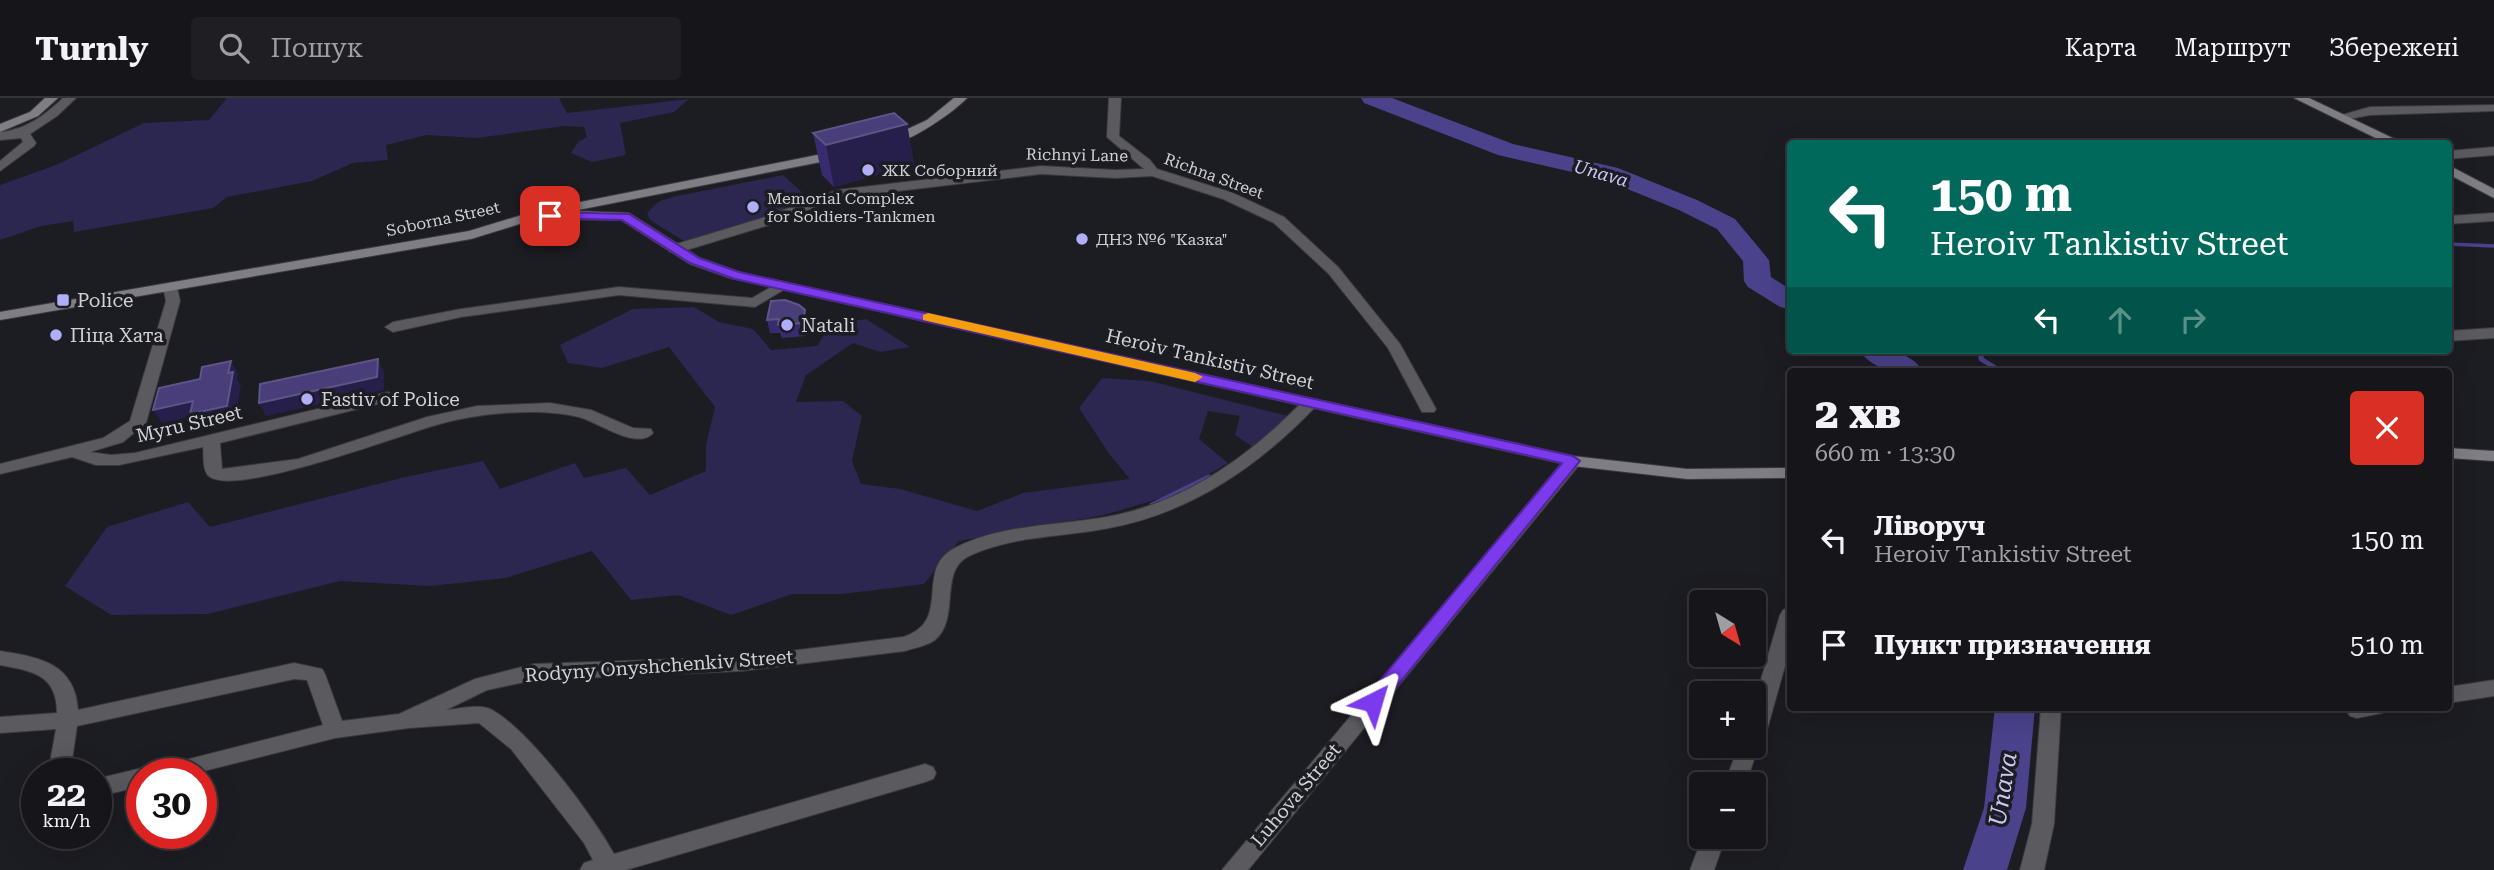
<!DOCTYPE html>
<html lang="uk">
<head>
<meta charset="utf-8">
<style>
	:root { --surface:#15151a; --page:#1e1e23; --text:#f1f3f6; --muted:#9d9fa2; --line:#343439 }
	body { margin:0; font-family:"Roboto Serif",serif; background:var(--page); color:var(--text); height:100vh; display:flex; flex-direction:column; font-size:26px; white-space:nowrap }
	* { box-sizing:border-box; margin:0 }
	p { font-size:23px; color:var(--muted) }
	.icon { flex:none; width:38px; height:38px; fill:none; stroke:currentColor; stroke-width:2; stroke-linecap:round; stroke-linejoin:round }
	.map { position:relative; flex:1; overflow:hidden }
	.panel { position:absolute; left:1787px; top:270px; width:665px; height:343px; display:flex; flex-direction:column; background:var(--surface); border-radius:7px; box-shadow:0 7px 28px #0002,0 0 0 2px var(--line) }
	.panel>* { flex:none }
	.banner { position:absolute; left:1787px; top:42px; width:665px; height:214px; border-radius:7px; box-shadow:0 7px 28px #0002,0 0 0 2px var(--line); background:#00695c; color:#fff; overflow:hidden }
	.needle { width:46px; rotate:143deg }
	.tools { position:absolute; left:1689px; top:492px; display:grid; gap:14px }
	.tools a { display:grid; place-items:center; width:77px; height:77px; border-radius:7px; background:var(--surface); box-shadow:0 7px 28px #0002,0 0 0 2px var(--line); font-size:35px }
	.speed { position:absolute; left:21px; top:660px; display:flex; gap:14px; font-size:35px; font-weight:700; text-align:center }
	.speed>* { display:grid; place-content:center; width:91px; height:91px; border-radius:50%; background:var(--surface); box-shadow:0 7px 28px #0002,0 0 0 2px var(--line); line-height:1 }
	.speed small { font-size:18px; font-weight:400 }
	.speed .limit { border:10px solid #d22; background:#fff; color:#111 }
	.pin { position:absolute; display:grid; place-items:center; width:60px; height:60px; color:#fff; margin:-30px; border-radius:14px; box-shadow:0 4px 10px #0006 }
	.me { position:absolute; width:77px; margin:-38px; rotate:40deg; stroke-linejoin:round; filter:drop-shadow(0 0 5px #0008) }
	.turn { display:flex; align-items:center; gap:24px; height:147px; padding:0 28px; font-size:32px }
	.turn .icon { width:91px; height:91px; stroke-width:2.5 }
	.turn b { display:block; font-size:49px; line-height:60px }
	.lanes { display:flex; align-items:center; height:66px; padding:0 28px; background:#0003; justify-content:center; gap:35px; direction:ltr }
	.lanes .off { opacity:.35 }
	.round { display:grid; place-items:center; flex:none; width:74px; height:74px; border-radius:7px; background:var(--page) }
	.head { display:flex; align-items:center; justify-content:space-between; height:119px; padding:0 28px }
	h1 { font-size:42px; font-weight:800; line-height:52px }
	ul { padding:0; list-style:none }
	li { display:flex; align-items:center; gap:21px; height:105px; padding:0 28px }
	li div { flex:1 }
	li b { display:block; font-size:26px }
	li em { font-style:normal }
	header { display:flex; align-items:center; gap:42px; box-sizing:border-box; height:98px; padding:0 35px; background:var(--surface); border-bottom:2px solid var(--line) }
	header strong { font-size:33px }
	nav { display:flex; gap:38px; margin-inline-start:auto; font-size:24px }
	.search { width:490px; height:63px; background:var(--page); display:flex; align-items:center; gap:18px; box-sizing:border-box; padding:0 24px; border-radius:7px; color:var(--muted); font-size:26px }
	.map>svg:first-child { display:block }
	.green { fill:#2b2751 }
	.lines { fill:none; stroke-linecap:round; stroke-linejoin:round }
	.stream-far1 { stroke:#4a428b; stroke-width:3.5 }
	.stream { stroke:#4a428b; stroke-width:5 }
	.river { fill:#4a428b; fill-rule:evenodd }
	.street-casing { stroke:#39393f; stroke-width:2 }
	.secondary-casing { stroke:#39393f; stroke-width:2 }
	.street { fill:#5b5b5f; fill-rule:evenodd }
	.secondary { fill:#7e7e84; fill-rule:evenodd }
	.wall { fill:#382c6e }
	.shaded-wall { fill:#261e4b }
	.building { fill:#493e79; stroke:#5e5587; stroke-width:2 }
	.route { fill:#7c3aed; stroke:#51269a; stroke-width:2 }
	.slow { fill:#f59e0b }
	.poi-dot { fill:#b0aefa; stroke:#1c1c23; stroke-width:2.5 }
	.labels { text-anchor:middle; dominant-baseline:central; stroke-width:7; stroke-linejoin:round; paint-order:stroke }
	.far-street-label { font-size:16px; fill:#d0d1d5; stroke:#1c1c23 }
	.far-poi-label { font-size:16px; fill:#d0d1d5; stroke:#1c1c23; text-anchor:start }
	.far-water-label { font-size:18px; font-style:italic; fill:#c9c9f4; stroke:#1c1c23 }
	.poi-label { font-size:19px; fill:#d0d1d5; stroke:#1c1c23; text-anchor:start }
	.street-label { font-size:19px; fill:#d0d1d5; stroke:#1c1c23 }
	.near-water-label { font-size:24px; font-style:italic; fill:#c9c9f4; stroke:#1c1c23 }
</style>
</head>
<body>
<header>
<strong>Turnly</strong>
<div class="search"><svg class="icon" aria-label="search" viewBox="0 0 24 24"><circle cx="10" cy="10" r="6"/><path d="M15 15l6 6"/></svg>Пошук</div>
<nav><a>Карта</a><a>Маршрут</a><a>Збережені</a></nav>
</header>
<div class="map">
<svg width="2494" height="772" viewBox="0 0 2494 772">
	<rect width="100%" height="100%" fill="#1c1c23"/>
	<path class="green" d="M227,0H559L567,15L689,1L674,14L620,25L626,57L592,64L571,55L578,44L587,39L584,29L564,28L477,40L427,37L386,47L388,62L353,65L312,83L227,99L213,110L74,134L73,123L41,128L0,142V87L56,67L144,25L209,22Z
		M783,77L807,99L785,113L687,145L650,122L647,115L658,104L672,99Z
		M694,209L719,224L753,231L771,252L817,248L830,227L866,221L910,249L880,254L853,245L806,277L796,304L843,303L862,318L852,363L861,386L900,391L977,413L1023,395L1130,381L1110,357L1079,310L1102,280L1150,283L1288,318L1253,349L1235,337L1240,318L1208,313L1199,341L1228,365L1175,396L1104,417L959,443L924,486L842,496H792L731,517L678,497L631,502L592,453L506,480L430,488L340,483L208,516L111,517L65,488L107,429L188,404L210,429L405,379L483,363L500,391L575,365L584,380L626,370L650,397L706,373V347L715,309L669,249L602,270L568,265L560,247L633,211Z"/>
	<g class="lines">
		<path class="stream-far1" d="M2448,146L2494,148"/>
		<path class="stream" d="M1987,252L1981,257V261L1997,271L1988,273
			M1152,407L1209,379"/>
		<path class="river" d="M1361,0H1392L1513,46L1618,70L1697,102L1735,121L1769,162L1771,179L1790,191V211L1780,209L1748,189L1744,183L1743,163L1717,131L1679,112L1603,81L1498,57L1364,5Z
			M1859,252C1884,252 1908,251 1923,273C1898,273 1875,275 1859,252Z
			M1995,609H2035L2026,710L2007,772H1963L1984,710Z"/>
		<defs>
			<path id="street" d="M63,0H76L57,18L30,36L36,45L34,48L0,73V63L23,44L21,40L0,42V34C26,32 45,17 63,0Z
				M1109,0H1121L1119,38L1150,62L1157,71L1233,95L1284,119L1338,169L1400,246L1436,311L1434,314H1422L1388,250L1328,175L1274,125L1223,101L1152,78L1115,80L1041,76L839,100L769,127L680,154H670L668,151L670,148L759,121L837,92L1041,68L1115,72L1144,71L1107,39Z
				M2494,7V13L2370,17L2344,22L2338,18L2370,9Z
				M2494,49V57L2448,61V53Z
				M2494,115V123L2448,126V118Z
				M780,184L785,185L787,188L785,191L755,209L619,197L461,219L393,234L385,229L393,224L461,211L619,189L752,200Z
				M170,185L177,189L180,203L146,325L123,344L90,354L111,357L135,355L388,294L396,299L394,302L220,345L222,371L298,361L427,319L477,308L550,305L591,312L633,330L651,331L653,335C637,353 598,324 579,319C538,309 477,315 436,327C398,338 239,398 210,379C202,374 204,357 203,349L119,367H96L72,359L0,376V366L103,340L130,323L166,203L163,189Z
				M2494,230V240L2448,243V233Z
				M1310,300L1318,305L1316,308C1257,370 1189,416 1104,431C1060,439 1011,438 969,458C938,473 961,520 935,542C927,548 914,550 905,553L741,573L534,582L487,592L446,612C459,611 478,606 490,611C528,630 592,717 614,756L925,666L933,669L936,675L933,681L925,684L626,772H580L584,765L593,762L584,745L511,651L479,625L409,630L335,640L192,676H142V688L96,699V681L142,670L146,672L323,627L307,582L294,581L77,628L70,676H48L56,631L0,635V619L57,615C57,576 32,573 0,567V553C39,559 75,565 78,612L294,565L322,571L325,576L342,623L399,616L475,581L534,566L741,559L903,539C954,523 913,471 955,450C1001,426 1056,428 1106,419C1185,405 1250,358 1304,302Z
				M1573,358L1582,363L1579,367L1248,772H1222L1567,359Z
				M1790,510V550L1765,639L1759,646L1746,686H1724L1739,648H1754V605L1780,517L1783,512Z
				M2494,582V598L2448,605V589Z
				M2041,609H2061L2054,726L2044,772H2020L2032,726Z
				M2348,609H2385L2382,615L2357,620L2350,618L2346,612Z
				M1703,738H1726L1714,772H1690Z"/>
			<path id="secondary" d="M45,0H58L38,18L0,34V26L30,14Z
				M954,0H967C954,14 896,56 880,44L927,22Z
				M2294,0H2309L2405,46H2388Z
				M842,52L848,56L846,59L573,113L629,115L700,160L739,174L1573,358L1687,371L1790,370V380L1687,381L1573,368L730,180L690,166L621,122L536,121L471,141L0,222V214L469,133L535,113Z
				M2448,67L2494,91V100L2448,76Z
				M2448,350L2494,353V363L2448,360Z"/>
		</defs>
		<use href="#street" class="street-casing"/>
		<use href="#secondary" class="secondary-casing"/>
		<use href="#street" class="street"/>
		<use href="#secondary" class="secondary"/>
	</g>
	<path class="wall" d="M907,26L914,67L834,89L822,77L813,35Z
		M771,203L808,225L806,238L782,240L780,235H770L767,222Z"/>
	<path class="shaded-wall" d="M907,26L914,67L834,89L826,47Z
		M805,212L808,225L806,238L803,225Z
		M378,261L384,274V292L266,318L259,305Z
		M231,263L238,276L237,281L241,287L235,322L198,330L191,319L162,325L153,312L228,275Z"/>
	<path class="building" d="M894,15L907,26L826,47L813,35Z
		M785,202L799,207L805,212L803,225L778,227L779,221L767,222L771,203Z
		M378,261L377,279L259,305L260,286Z
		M231,263L228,275L233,274L227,308L190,316L193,303L153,312L159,290L200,281L202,269Z"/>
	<path class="route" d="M550,114L629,116L699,160L739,174L1573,358L1580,363L1380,609H1366L1364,604L1366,599L1562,365L735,181L690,165L622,122L546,120L544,118Z"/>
	<path class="slow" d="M928,215L1195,275L1203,279L1195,284L923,222V217Z"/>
	<g class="poi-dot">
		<circle cx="868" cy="72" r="7"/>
		<circle cx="753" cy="109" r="7"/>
		<circle cx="1082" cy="141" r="7"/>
		<rect x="56" y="195" width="14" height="14" rx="3.5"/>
		<circle cx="787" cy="227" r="7"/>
		<circle cx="56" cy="237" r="7"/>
		<circle cx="307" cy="301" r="7"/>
	</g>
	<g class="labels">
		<g class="far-street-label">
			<text transform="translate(1077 57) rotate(1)">Richnyi Lane</text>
			<text transform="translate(1214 78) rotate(20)">Richna Street</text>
			<text transform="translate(443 121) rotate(-12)">Soborna Street</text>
		</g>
		<g class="far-poi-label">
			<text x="882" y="72">ЖК Соборний</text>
			<text x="767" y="100">Memorial Complex<tspan x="767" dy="18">for Soldiers-Tankmen</tspan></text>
			<text x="1096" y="141">ДНЗ №6 "Казка"</text>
		</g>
		<g class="far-water-label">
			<text transform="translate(1601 75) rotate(16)">Unava</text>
		</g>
		<g class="poi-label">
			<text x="77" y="202">Police</text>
			<text x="801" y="227">Natali</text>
			<text x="70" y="237">Піца Хата</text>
			<text x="321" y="301">Fastiv of Police</text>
		</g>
		<g class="street-label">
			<text transform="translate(1210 261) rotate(13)">Heroiv Тankistiv Street</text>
			<text transform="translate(189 326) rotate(-13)">Myru Street</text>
			<text transform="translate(659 568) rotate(-4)">Rodyny Onyshchenkiv Street</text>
			<text transform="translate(1296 697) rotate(-50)">Luhova Street</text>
		</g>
		<g class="near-water-label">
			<text transform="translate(2003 691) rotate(-81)">Unava</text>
		</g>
	</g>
</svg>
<div class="tools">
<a><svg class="needle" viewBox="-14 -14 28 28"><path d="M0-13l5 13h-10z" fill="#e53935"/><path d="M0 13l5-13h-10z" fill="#9d9fa2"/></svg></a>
<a>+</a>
<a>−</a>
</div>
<div class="speed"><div>22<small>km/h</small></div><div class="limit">30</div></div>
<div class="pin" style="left:550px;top:118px;background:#d93025"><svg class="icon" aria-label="arrive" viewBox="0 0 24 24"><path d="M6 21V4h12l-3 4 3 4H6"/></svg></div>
<svg class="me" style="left:1373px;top:604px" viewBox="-20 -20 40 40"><path d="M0-17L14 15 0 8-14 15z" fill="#7c3aed" stroke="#fff" stroke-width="4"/></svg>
<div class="banner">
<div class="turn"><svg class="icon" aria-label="left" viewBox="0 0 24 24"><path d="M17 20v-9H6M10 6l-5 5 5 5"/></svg><div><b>150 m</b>Heroiv Тankistiv Street</div></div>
<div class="lanes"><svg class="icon" aria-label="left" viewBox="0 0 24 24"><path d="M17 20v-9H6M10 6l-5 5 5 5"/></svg><svg class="icon off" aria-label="ahead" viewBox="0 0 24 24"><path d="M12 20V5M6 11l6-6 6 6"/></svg><svg class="icon off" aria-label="right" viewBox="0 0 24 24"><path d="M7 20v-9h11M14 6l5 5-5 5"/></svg></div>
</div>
<section class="panel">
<div class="head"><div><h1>2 хв</h1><p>660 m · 13:30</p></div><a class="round" style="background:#d93025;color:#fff"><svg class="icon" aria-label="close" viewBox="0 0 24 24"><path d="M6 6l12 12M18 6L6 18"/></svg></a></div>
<ul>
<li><svg class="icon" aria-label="left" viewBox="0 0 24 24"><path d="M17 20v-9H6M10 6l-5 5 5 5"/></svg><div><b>Ліворуч</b><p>Heroiv Тankistiv Street</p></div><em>150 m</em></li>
<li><svg class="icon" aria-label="arrive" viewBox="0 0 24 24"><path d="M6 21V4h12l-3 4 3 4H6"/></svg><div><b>Пункт призначення</b></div><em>510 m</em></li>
</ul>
</section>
</div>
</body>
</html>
